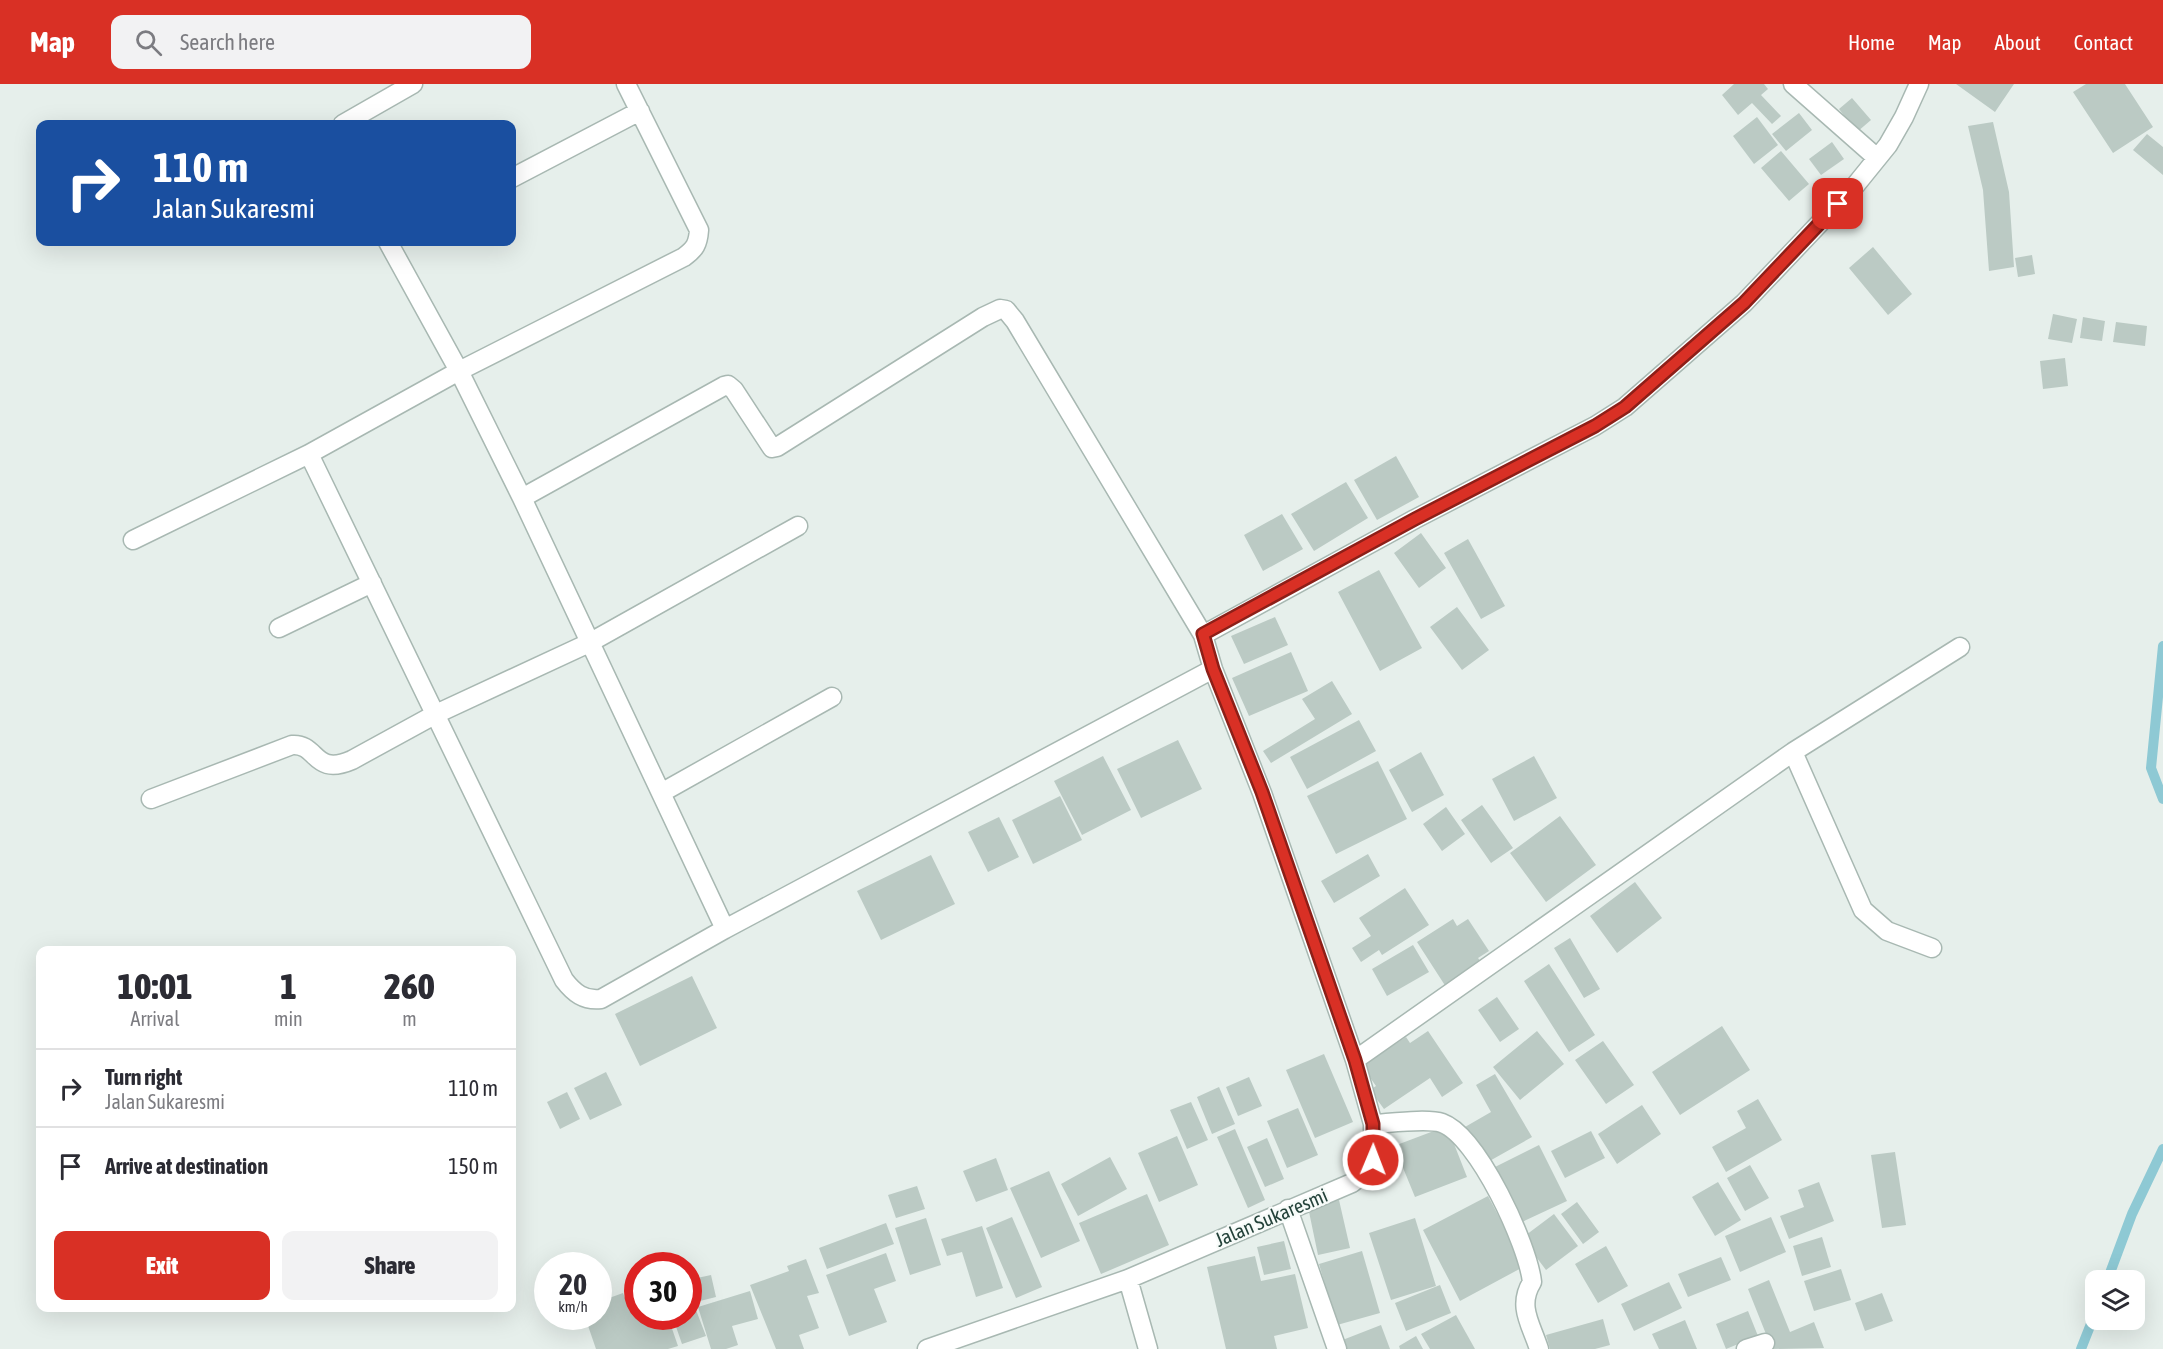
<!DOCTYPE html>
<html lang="en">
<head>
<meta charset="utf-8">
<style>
	:root { --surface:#fff; --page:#f2f2f3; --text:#2b2b33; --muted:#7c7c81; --line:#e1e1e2; --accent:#d93025 }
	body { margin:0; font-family:"Asap Condensed",sans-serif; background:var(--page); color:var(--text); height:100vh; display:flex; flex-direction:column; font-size:22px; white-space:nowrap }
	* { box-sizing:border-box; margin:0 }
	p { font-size:20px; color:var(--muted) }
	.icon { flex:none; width:33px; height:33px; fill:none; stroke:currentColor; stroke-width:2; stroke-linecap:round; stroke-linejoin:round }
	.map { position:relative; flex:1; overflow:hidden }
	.panel { position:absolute; left:36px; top:862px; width:480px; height:366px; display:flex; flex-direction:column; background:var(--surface); border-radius:12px; box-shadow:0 6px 24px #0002 }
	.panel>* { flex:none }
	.hud { position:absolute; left:36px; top:36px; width:480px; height:126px; border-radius:12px; box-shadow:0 6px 24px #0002; background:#1a4fa0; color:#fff; overflow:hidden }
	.controls { position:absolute; left:2085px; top:1186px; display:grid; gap:12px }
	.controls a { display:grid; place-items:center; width:60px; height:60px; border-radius:12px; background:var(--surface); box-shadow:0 6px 24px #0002; font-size:30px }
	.speed { position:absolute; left:534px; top:1168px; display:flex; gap:12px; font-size:30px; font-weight:700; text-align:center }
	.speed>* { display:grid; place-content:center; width:78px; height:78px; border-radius:50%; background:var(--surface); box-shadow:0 6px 24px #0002; line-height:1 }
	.speed small { font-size:15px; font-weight:400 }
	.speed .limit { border:9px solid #d22; background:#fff; color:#111 }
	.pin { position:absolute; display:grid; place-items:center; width:51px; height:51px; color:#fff; margin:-26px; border-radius:12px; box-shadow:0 3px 9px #0006 }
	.me { position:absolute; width:66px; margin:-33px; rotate:1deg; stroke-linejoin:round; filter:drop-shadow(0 0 4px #0008) }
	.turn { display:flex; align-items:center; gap:21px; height:126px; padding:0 18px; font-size:27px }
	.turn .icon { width:78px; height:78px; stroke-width:2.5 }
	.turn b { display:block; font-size:42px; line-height:51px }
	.eta { display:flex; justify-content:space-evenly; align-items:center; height:102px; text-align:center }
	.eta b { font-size:36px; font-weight:800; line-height:42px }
	.action { display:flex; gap:12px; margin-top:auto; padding:12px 18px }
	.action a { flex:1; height:69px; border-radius:12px; background:var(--accent); color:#fff; font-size:24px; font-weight:800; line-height:69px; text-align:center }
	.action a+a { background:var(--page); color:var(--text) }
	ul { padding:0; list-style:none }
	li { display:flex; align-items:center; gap:18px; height:78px; padding:0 18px; border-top:2px solid var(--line) }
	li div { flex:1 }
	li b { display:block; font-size:22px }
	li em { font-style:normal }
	header { display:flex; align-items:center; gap:36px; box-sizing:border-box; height:84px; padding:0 30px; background:var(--accent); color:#fff }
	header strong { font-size:28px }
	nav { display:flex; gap:33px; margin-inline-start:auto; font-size:21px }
	.search { width:420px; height:54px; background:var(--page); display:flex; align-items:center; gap:15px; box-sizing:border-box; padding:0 21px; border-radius:12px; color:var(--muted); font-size:22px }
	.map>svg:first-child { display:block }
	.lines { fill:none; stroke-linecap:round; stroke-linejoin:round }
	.stream { stroke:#8ec9d4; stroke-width:10 }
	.building { fill:#bbcac4 }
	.street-casing { stroke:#a8b8b2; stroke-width:21 }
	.street { stroke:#fff; stroke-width:18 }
	.route-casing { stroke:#8d1f18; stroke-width:15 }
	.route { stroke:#d93025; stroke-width:10 }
	.labels { text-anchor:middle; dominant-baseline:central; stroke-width:4.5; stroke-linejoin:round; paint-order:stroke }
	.street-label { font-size:20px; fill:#24423a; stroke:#f7fbf9 }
</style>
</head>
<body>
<header>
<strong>Map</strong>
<div class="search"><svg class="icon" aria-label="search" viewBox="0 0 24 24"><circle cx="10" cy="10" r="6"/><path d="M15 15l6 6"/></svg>Search here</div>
<nav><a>Home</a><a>Map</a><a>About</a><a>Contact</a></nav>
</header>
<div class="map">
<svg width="2163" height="1265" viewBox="0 0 2163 1265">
	<rect width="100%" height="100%" fill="#e6efeb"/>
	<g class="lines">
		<path class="stream" d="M2163,562L2151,684L2163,715
			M2107,1197L2132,1130L2163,1065
			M2081,1265L2096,1227"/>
	</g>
	<path class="building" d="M1734,0H1764L1768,5L1761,11L1781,32L1772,40L1752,19L1738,31L1722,11Z
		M1956,0H2014L1995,28Z
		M2086,0H2125L2153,43L2113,69L2073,8Z
		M1852,14L1871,36L1857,48L1839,25Z
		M1799,29L1812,46L1786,67L1772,50Z
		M1757,33L1778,61L1754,80L1733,52Z
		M1993,38L2009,108L2014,183L1989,187L1983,106L1968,42Z
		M2147,50L2163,63V91L2133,66Z
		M1832,58L1844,75L1821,91L1809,75Z
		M1781,67L1809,100L1789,117L1761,84Z
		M1873,163L1912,210L1888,231L1849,184Z
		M2032,171L2035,190L2018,193L2015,174Z
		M2053,230L2077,235L2072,259L2048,255Z
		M2083,233L2105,237L2102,257L2080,254Z
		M2116,238L2147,242L2145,262L2113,258Z
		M2065,274L2068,302L2043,305L2040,277Z
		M1396,372L1419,413L1377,436L1354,396Z
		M1346,398L1368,434L1314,467L1291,430Z
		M1282,430L1303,465L1263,487L1244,451Z
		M1421,449L1446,484L1419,504L1394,469Z
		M1468,455L1505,522L1481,535L1444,469Z
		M1379,486L1422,564L1380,587L1338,508Z
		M1457,523L1489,566L1462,586L1430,543Z
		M1275,533L1288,561L1244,580L1231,552Z
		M1291,568L1308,607L1249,632L1232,594Z
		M1332,597L1352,630L1271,679L1263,667L1315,635L1302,615Z
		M1359,636L1376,667L1307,705L1290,673Z
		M1178,656L1202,705L1141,734L1117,685Z
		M1421,668L1444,711L1412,728L1389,686Z
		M1103,672L1131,726L1082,751L1054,697Z
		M1534,672L1557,714L1514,737L1492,695Z
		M1378,677L1407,735L1336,770L1307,712Z
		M1060,712L1082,756L1033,780L1012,736Z
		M1482,721L1513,764L1491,779L1461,736Z
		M1446,723L1465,750L1442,767L1423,740Z
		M1560,732L1596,781L1546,818L1510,769Z
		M999,733L1019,773L988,788L968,748Z
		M1368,770L1380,792L1334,819L1321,797Z
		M931,771L955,820L881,856L857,807Z
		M1635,798L1662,834L1617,869L1590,832Z
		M1405,804L1429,841L1382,871L1379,866L1361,878L1352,864L1371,852L1359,834Z
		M1453,835L1457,842L1468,835L1489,867L1478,874L1482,879L1446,903L1417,858Z
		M1570,854L1600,905L1584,914L1554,864Z
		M1413,861L1429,888L1387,912L1372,885Z
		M1549,880L1595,951L1569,968L1524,897Z
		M692,892L717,944L640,982L615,930Z
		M1497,913L1519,945L1500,958L1478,926Z
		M1722,942L1750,986L1680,1031L1652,988Z
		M1428,947L1463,999L1442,1013L1430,994L1384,1025L1370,1006L1376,1002L1362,982L1406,953L1410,959Z
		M1537,947L1564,980L1520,1016L1493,983Z
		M1603,957L1634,1001L1606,1020L1575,976Z
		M1324,970L1353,1038L1315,1054L1286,986Z
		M606,988L622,1021L590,1036L574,1004Z
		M1495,990L1532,1053L1486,1079L1465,1043L1491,1028L1476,1001Z
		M1249,993L1262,1022L1238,1032L1226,1003Z
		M1219,1003L1235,1040L1212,1050L1197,1013Z
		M567,1008L580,1035L560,1045L547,1018Z
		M1758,1015L1782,1056L1726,1088L1712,1063L1746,1044L1737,1027Z
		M1191,1018L1208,1056L1187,1065L1170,1026Z
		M1642,1021L1661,1050L1617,1080L1598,1050Z
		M1298,1024L1318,1071L1287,1084L1267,1037Z
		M1447,1042L1467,1093L1415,1113L1394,1062Z
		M1235,1045L1265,1116L1248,1124L1217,1053Z
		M1591,1047L1605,1074L1565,1094L1551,1067Z
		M1177,1052L1198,1101L1159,1118L1138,1069Z
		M1267,1054L1284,1095L1265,1103L1247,1063Z
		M1539,1061L1567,1117L1522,1138L1495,1083Z
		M1895,1068L1906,1141L1882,1144L1871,1071Z
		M1110,1073L1127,1105L1078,1132L1061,1100Z
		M996,1074L1008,1106L976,1118L963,1087Z
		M1750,1081L1769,1114L1745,1127L1727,1094Z
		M1049,1087L1080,1157L1041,1174L1010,1104Z
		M1718,1098L1741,1136L1715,1152L1692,1113Z
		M1819,1098L1834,1137L1789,1155L1780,1132L1804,1123L1798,1106Z
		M917,1102L925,1125L896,1134L888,1111Z
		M1147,1110L1169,1161L1101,1190L1079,1139Z
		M1488,1112L1525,1182L1460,1217L1423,1146Z
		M1339,1116L1350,1164L1318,1171L1308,1123Z
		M1577,1118L1599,1148L1583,1160L1561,1130Z
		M1554,1130L1578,1162L1546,1186L1522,1154Z
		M1012,1133L1042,1203L1016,1214L986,1144Z
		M1771,1133L1786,1168L1740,1188L1725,1152Z
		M926,1134L941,1181L910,1191L895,1144Z
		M1415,1134L1436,1202L1391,1216L1369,1149Z
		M886,1139L894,1160L827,1185L819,1164Z
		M982,1142L1003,1204L976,1213L962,1168L947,1172L941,1155Z
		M1822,1153L1831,1183L1802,1192L1793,1162Z
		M1284,1157L1291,1185L1264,1191L1257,1163Z
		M1606,1162L1628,1202L1598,1219L1575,1180Z
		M1362,1167L1380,1229L1337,1241L1319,1180Z
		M886,1169L896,1197L874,1205L887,1238L849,1252L826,1191Z
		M1255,1172L1261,1197L1295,1190L1308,1244L1274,1252L1277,1265H1226L1207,1183Z
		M1721,1173L1731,1196L1688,1213L1678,1190Z
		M806,1175L819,1209L807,1212L819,1244L799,1251L804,1265H776L750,1201L789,1187L787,1182Z
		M1841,1185L1851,1216L1814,1227L1804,1197Z
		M711,1191L716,1213L688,1220V1196Z
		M1769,1196L1790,1248L1814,1238L1824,1264L1772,1265L1748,1205Z
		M1669,1198L1682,1224L1634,1247L1621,1220Z
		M1440,1201L1451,1229L1406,1247L1395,1219Z
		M750,1207L758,1235L732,1242L738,1261L726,1265H711L698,1223Z
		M623,1209L627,1219L638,1216V1233H668L678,1262L668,1265H596L585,1233H598V1218Z
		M1882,1209L1893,1237L1865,1247L1855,1219Z
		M696,1226L706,1252L682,1260L673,1234L688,1233V1229Z
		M1748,1227L1758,1252L1726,1265L1716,1240Z
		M1456,1231L1475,1265H1430L1421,1250Z
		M1603,1235L1610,1261L1595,1265H1550L1546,1251Z
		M1685,1236L1697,1265H1659L1652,1250Z
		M1381,1241L1390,1265H1343L1340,1257Z
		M1416,1252L1423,1265H1400L1399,1262Z"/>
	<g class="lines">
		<defs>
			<path id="street" d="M1793,0L1877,74
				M343,40L413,0
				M512,94L640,27
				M388,158L459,287L522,414L725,845
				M309,370L564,896C574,909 584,917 601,915L725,845L1213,585
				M522,414L724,302L728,301L734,306L770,361L772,364L777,363L983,233L1000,225L1006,226L1015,237L1203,551
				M133,456L309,370L459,287L684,173C695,165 698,160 699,146L626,0
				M279,544L372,499
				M1793,668L1863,826L1887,847L1932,864
				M661,709L832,613
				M151,715L292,661C318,659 313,693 352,676L436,630L589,559L798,442
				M1355,976L1793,668L1960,563
				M1373,1040C1390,1039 1428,1034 1442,1039C1478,1052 1528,1161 1532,1198C1517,1222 1531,1240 1539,1265
				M1288,1125L1337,1265
				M1128,1195L1148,1265
				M927,1265L1128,1195L1352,1099L1366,1088L1373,1076V1040L1355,976L1262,709L1213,585L1203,551L1415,435L1595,342L1625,323L1744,219L1854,103L1888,61L1904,33L1919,0
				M1746,1265L1765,1259"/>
		</defs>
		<use href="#street" class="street-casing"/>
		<use href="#street" class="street"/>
	</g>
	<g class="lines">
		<defs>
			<path id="route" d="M1373,1076V1040L1355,976L1262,708L1213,585L1203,550L1415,435L1595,342L1625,323L1744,219L1838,120"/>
		</defs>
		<use href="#route" class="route-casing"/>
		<use href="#route" class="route"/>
	</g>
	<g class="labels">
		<g class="street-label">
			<text transform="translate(1271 1133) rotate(-23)">Jalan Sukaresmi</text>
		</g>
	</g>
</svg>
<div class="controls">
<a><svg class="icon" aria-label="layers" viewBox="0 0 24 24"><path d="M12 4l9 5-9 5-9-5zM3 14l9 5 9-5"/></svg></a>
</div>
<div class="speed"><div>20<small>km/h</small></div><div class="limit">30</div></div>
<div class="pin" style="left:1838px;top:120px;background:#d93025"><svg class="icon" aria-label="arrive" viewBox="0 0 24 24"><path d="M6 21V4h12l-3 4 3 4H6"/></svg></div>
<svg class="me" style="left:1373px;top:1076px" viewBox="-20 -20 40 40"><circle r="17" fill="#d93025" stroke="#fff" stroke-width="3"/><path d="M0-11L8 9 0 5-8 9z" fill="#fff"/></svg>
<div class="hud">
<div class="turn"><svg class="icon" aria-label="right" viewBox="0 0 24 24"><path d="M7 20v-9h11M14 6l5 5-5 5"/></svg><div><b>110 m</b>Jalan Sukaresmi</div></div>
</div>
<section class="panel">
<div class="eta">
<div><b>10:01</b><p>Arrival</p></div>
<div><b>1</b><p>min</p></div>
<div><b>260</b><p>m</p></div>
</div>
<ul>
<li><svg class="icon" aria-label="right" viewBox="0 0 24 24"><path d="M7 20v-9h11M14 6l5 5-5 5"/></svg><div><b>Turn right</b><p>Jalan Sukaresmi</p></div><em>110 m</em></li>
<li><svg class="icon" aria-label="arrive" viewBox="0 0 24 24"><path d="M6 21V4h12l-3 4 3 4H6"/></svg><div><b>Arrive at destination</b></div><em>150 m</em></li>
</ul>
<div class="action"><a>Exit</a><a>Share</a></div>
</section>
</div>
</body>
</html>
